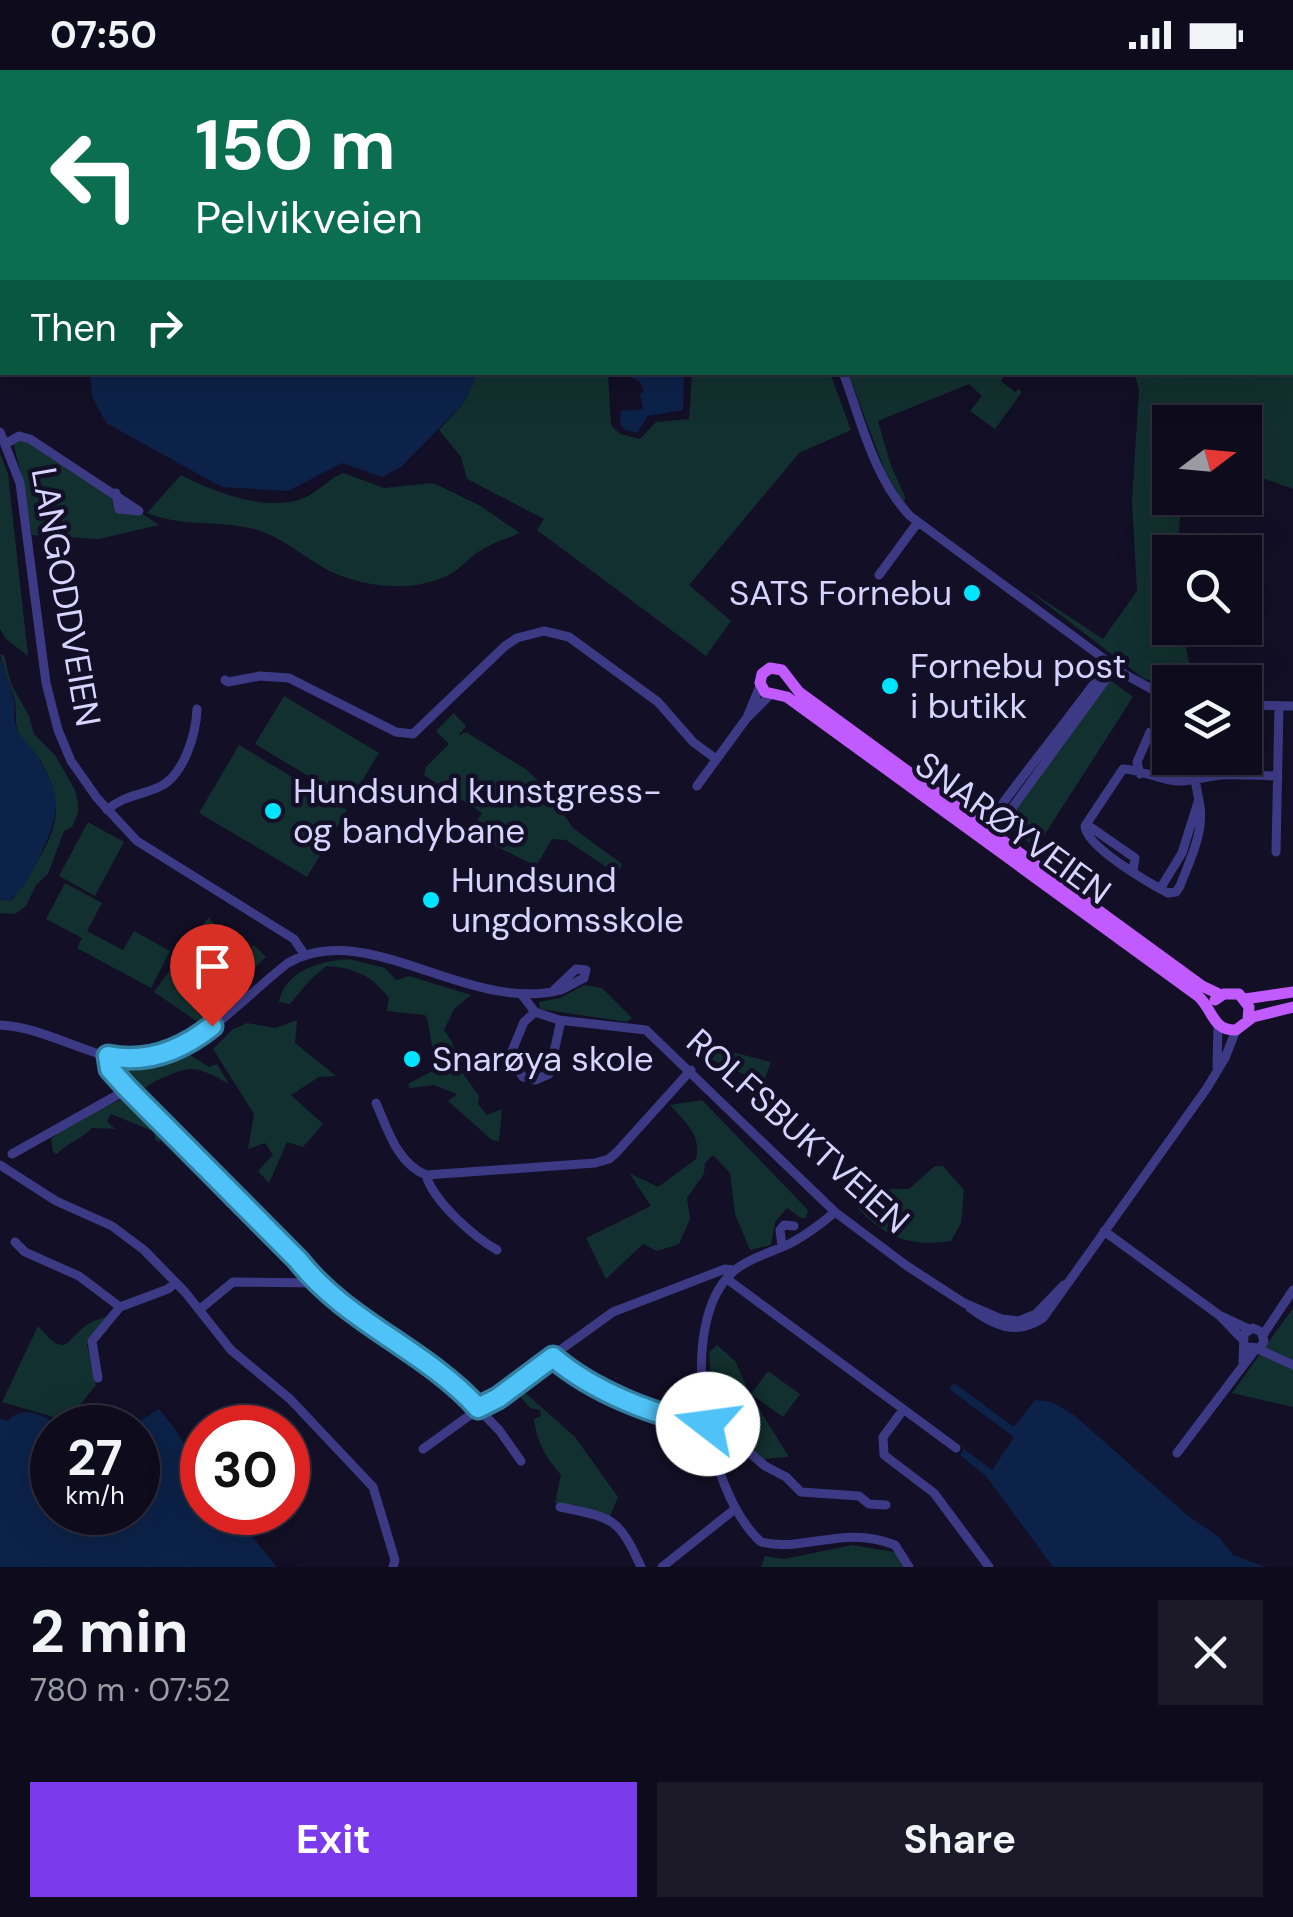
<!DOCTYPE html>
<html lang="en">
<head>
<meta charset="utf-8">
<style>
	:root { --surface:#0e0b1c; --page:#1c1929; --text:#f1f3f6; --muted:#9b9ba3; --line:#2e2b3b; --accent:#7c3aed }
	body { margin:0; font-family:"DM Sans",sans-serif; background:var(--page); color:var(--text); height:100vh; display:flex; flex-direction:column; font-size:38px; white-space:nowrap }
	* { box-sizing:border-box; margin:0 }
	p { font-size:32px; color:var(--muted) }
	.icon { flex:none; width:55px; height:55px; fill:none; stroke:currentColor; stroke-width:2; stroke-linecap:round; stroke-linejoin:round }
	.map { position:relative; height:1497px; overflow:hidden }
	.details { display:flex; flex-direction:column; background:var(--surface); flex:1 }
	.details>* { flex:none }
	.top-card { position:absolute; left:0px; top:0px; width:1295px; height:305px; box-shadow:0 10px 40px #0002,0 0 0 2px var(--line); background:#0b6e4f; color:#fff; overflow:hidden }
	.needle { width:65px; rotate:74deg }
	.buttons { position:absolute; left:1152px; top:335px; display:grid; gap:20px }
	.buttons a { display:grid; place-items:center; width:110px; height:110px; border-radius:0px; background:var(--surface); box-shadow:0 10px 40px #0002,0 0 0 2px var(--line); font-size:50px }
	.speed { position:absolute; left:30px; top:1335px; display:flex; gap:20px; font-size:50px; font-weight:700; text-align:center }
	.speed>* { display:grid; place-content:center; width:130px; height:130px; border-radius:50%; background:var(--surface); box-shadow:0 10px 40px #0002,0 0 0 2px var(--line); line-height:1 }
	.speed small { font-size:25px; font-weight:400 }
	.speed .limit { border:15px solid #d22; background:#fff; color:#111 }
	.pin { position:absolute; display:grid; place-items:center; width:85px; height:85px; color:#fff; margin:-102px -42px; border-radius:50% 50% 50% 0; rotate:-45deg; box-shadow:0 0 10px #0007 }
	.pin .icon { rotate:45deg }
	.me { position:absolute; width:110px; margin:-55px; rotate:285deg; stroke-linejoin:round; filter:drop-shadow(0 0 8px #0008) }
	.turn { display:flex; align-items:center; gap:35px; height:210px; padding:0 30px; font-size:45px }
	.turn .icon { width:130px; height:130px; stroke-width:2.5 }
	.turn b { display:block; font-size:70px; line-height:85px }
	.then { display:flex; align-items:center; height:95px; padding:0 30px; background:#0003; gap:20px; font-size:38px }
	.round { display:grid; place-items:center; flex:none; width:105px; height:105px; border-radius:0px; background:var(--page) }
	.head { display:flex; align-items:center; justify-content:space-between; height:170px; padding:0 30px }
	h1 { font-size:60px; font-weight:700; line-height:75px }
	.action { display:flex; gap:20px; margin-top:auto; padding:20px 30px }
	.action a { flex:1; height:115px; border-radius:0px; background:var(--accent); color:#fff; font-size:40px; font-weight:700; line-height:115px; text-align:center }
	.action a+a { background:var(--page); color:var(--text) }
	.status { display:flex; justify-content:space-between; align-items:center; height:70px; padding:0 50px; background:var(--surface); direction:ltr }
	.status svg { height:28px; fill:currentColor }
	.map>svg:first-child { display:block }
	.green { fill:#12302f }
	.water { fill:#0c2248 }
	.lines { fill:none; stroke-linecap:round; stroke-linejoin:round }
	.stream { stroke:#0c2248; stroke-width:2.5 }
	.minor { stroke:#3d3a85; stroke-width:9 }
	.major { stroke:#c25bff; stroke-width:11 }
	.route-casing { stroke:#337fa1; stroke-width:25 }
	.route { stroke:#4fc3f7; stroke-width:18 }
	.poi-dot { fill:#00e5ff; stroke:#130f26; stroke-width:4 }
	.labels { text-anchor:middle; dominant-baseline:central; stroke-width:9; stroke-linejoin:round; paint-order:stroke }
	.poi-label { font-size:35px; fill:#d9d4ff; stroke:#130f26; text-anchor:start }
	.street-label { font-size:35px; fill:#d9d4ff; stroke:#130f26 }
</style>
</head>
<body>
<div class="status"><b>07:50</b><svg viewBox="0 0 49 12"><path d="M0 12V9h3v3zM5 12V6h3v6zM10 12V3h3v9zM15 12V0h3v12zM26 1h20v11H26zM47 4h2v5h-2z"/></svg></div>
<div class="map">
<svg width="1293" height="1497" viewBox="0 0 1293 1497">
	<rect width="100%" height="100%" fill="#130f26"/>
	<path class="green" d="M1263,0H1293V419L1245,402V352H1170V428H1181L1178,482H1170V558H1182L1189,593L1216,612L1170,614L1144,609L1024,517L1103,569L1137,521L1132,431L1139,319L1134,303L1292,302V2H1263Z
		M478,302L608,303L611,355L620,364L640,369L656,352L689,349L692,303H830L851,360L799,383L689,515L731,551L706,586L537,460L544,449L467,409L461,387L439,360L463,334Z
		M848,303H1006L1001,311L1015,322L1018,319L1022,322L995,359L970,341L982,326L969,314L878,351L891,396L905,426L904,434L885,401Z
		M17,369H30L159,455L99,469L32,465L23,411L14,376Z
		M0,383L8,404L28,586L6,569L0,559Z
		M343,403L384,418L433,413L479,435L520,463C506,469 490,474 478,482C467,490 459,500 447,506C412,522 369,518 334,503C308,491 288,471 261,461C223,449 183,458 147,443L181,405C214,422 267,443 304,428C319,422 326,410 343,403Z
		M0,584L4,585L11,614L29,646L34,664L55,685L75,720L78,733V743L72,757L64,761L48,804L36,815L26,836L15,844L0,843V829L8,831L14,828C43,780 74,751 43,695C37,684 26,675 20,665C13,653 18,640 14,627C9,613 4,600 0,584Z
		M1110,610L1133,627L1036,778L1005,754Z
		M284,626L379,683L350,731L255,674Z
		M454,643L466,656L458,666L466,662L527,700L547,720L573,758L622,794L617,804L566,770L552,769L536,796L469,763L482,743L424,705L426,697L449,674L436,661Z
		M239,675L347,740L307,807L199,743Z
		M88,752L124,772L95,826L59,806Z
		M65,813L102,833L87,861L123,880L134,861L170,881L151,918L77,878L82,868L46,849Z
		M209,847L217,859L214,867L237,891L254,875L266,887L198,952L154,922Z
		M349,889L385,898L396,910L409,906L471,925L454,939L444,960L452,972L459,998L479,1026L478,1034L487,1045L502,1039L499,1071L492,1070L448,1031L457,1024L434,1015L410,1018L408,1014L436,999L428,952L425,945L387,941L389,928C371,905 355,898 326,896L309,911L290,934L279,932C285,900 321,891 349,889Z
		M584,915L602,918L632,948L627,952L540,939L539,932L560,928Z
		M297,950L295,973L336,1006L319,1007L291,1025L323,1054L303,1077L287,1072L269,1113L258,1101L273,1085L265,1073L248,1079L254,1044L213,979L232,960L247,953L275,958Z
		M692,965L728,981L771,992L763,1013L693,981Z
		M189,984L209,997L217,994L229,1014C204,1000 194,993 167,1006C155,1011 148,1014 139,1024L113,996L135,997Z
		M128,1027L159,1059L160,1072L155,1070V1062L111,1044L107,1051L115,1059L92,1058C81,1070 68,1072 57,1084L53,1082L51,1069C73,1048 101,1038 128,1027Z
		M702,1030L808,1140L806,1148H801L787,1138L775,1152L771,1175L750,1180L735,1144L730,1103L713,1085L705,1093L704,1104L687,1128L690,1149L679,1174L657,1181L643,1174L606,1209L586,1168L651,1136L629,1103L658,1117L696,1089C702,1065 685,1052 670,1035Z
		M935,1096H943L964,1120L961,1153L951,1171C917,1176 892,1171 867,1147C858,1139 852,1131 852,1119H909Z
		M1293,1238V1337L1232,1323Z
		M115,1244L87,1274L96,1315L67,1351L2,1332L38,1256C69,1292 63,1269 90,1253C97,1249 107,1247 115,1244Z
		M717,1275L735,1291L750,1324L789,1387L762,1389L715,1353L709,1282Z
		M768,1301L800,1324L783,1347L751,1324Z
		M522,1320L575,1367L618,1427L610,1446L555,1433L561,1405C545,1386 537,1373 534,1349L541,1346L540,1340L530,1338L519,1325Z
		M852,1475L900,1483L907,1497H761L765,1486L784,1489Z"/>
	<path class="water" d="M0,0H300V2H2V232Z
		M90,303V302L478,303L463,334L401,397L382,407L342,393L288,421L222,417L106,353L92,326Z
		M622,303H684L683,340L648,346L637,363L625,360L620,354L621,341L643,339L640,325L644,320L639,311Z
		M0,589C4,596 13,623 14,632C15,640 13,649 16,656C19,667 27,671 33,680C64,726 61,741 39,788C33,802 22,823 8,831L0,829Z
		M954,1313L1014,1357L1035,1330L1052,1332L1074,1345L1187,1445L1219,1467L1233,1485L1265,1497H1053L986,1406L960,1385L964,1379L992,1400L1014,1367L949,1319Z
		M159,1339L176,1360L202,1405V1442L233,1443L277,1497H0V1348L7,1351C27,1332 44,1349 66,1357L52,1358V1442H138V1358L131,1357Z"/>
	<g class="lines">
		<path class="stream" d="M1042,0L1045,2"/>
		<path class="minor" d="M614,0L618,2
			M819,2L821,0
			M843,302C861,351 874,408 910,446L1126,605L1170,629
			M0,362L20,413L46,613L58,660L71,691L97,728L137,771L294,869L304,884
			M7,373L19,366L30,369L139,441L119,439L116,423
			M879,505L918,452
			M225,610L228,612L260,606L289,608L396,662L413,664L505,576L517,568L544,561L569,567L658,632L693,672L716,689
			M1245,635L1293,636
			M748,645L760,616
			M1194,688C1193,706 1197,719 1200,736C1204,763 1189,792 1180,816L1176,822L1168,823C1149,813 1085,776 1085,756L1123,699C1139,699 1158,709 1176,711C1191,712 1207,706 1223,705C1241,704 1260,706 1278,706
			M1140,704L1137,692L1150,662L1170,668
			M1223,705L1224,688
			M697,716L746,649L770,625
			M107,740C124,725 140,726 159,717C184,706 196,664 197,639
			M1086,754L1135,788L1133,801
			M985,763V758C1025,701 1069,649 1109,593
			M993,764L1115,597
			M1276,782L1279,636
			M1160,819L1182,783L1198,732
			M522,925L535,942L524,952L509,988L523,1007L535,1010L549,1004L560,955L559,950L535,942
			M559,950L646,960L835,1142L907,1196L964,1233L1001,1249L1019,1251L1036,1244L1064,1215
			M0,955C37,957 68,975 103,985C180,1007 234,934 288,893C367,847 468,944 561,920L584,908L586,900L576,899L552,922
			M108,987L115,1005L261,1151L316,1213L455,1315L499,1360L521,1391
			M1217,997L1218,956
			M376,1033C388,1060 397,1093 426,1105L595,1093L609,1089L617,1082L691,1000
			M12,1084L128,1019
			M0,1095L56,1131L112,1156L144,1180L185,1222L231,1280L290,1329L373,1417L395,1490L393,1497
			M426,1105C433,1131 474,1167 497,1180
			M835,1142C822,1153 806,1165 791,1173C773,1182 751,1187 735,1200C673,1251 706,1423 761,1472C804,1483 843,1454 895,1475L909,1497
			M1104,1161L1219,1245L1243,1270
			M15,1172L25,1182L79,1206L120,1237L168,1219L175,1213
			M782,1176L780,1160L784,1155L794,1156
			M727,1209L956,1378
			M970,1238C994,1256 1016,1266 1043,1248L1207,1018L1225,988L1236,960
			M199,1240L233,1212L316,1213
			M1219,1245L1249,1259
			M1263,1265L1293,1220
			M1258,1279L1293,1295
			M553,1287C591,1320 657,1348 708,1354
			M1243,1292L1244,1264L1253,1258L1261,1262L1264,1271L1260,1278L1246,1277
			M98,1308L92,1271L120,1237
			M903,1340L883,1367L884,1385L934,1423L989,1497
			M709,1362L728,1364L765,1396L786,1407L801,1422L859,1426L869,1434L886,1435
			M423,1379L613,1242L725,1199L734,1200
			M1177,1383L1255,1280
			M560,1437C612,1448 618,1446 641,1497
			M662,1497L735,1439"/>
		<path class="major" d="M1221,925L1202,916L799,622L782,600L770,598L762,604L760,613L765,622L787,627L1198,926C1213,939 1212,961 1236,960L1253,947L1293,937
			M1245,929L1293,922
			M1215,930L1224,924H1239L1249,937L1248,950"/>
	</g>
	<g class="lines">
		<defs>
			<path id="route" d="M212,956C182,980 147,994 108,986L110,999L128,1019L298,1190C346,1252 426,1280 478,1338L498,1328L553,1287C591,1320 657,1348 708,1354"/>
		</defs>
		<use href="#route" class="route-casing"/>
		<use href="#route" class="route"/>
	</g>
	<g class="poi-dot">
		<circle cx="972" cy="523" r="10"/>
		<circle cx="890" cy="616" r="10"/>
		<circle cx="273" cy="741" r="10"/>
		<circle cx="431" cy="830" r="10"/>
		<circle cx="412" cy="989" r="10"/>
	</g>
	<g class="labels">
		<g class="poi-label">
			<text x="952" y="523" text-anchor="end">SATS Fornebu</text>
			<text x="910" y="596">Fornebu post<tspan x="910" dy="40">i butikk</tspan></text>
			<text x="293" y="721">Hundsund kunstgress-<tspan x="293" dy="40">og bandybane</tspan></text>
			<text x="451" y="810">Hundsund<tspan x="451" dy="40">ungdomsskole</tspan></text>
			<text x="432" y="989">Snarøya skole</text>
		</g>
		<g class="street-label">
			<text transform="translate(66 527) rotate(80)">LANGODDVEIEN</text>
			<text transform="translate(1013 758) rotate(36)">SNARØYVEIEN</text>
			<text transform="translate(798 1061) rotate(42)">ROLFSBUKTVEIEN</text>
		</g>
	</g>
</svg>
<div class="buttons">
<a><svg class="needle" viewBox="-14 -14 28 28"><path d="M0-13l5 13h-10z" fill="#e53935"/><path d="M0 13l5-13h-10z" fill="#9b9ba3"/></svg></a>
<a><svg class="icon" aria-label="search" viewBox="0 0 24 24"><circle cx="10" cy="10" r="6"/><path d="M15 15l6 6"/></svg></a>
<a><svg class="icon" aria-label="layers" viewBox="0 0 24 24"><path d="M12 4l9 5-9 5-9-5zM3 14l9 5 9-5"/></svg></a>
</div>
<div class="speed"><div>27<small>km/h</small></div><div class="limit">30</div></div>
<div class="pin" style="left:212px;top:956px;background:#d93025"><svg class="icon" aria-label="arrive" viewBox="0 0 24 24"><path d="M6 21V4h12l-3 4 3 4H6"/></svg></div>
<svg class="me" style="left:708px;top:1354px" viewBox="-20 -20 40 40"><circle r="19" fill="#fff"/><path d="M0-13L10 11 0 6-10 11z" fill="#4fc3f7"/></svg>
<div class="top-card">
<div class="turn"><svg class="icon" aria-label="left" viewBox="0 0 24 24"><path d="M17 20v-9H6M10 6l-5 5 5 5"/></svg><div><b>150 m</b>Pelvikveien</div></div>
<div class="then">Then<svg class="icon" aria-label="right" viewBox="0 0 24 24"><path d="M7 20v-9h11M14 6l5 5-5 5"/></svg></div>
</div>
</div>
<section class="details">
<div class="head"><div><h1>2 min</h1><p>780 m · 07:52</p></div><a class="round"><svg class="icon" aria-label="close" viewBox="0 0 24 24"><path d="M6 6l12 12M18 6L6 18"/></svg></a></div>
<div class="action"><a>Exit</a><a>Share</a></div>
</section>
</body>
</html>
